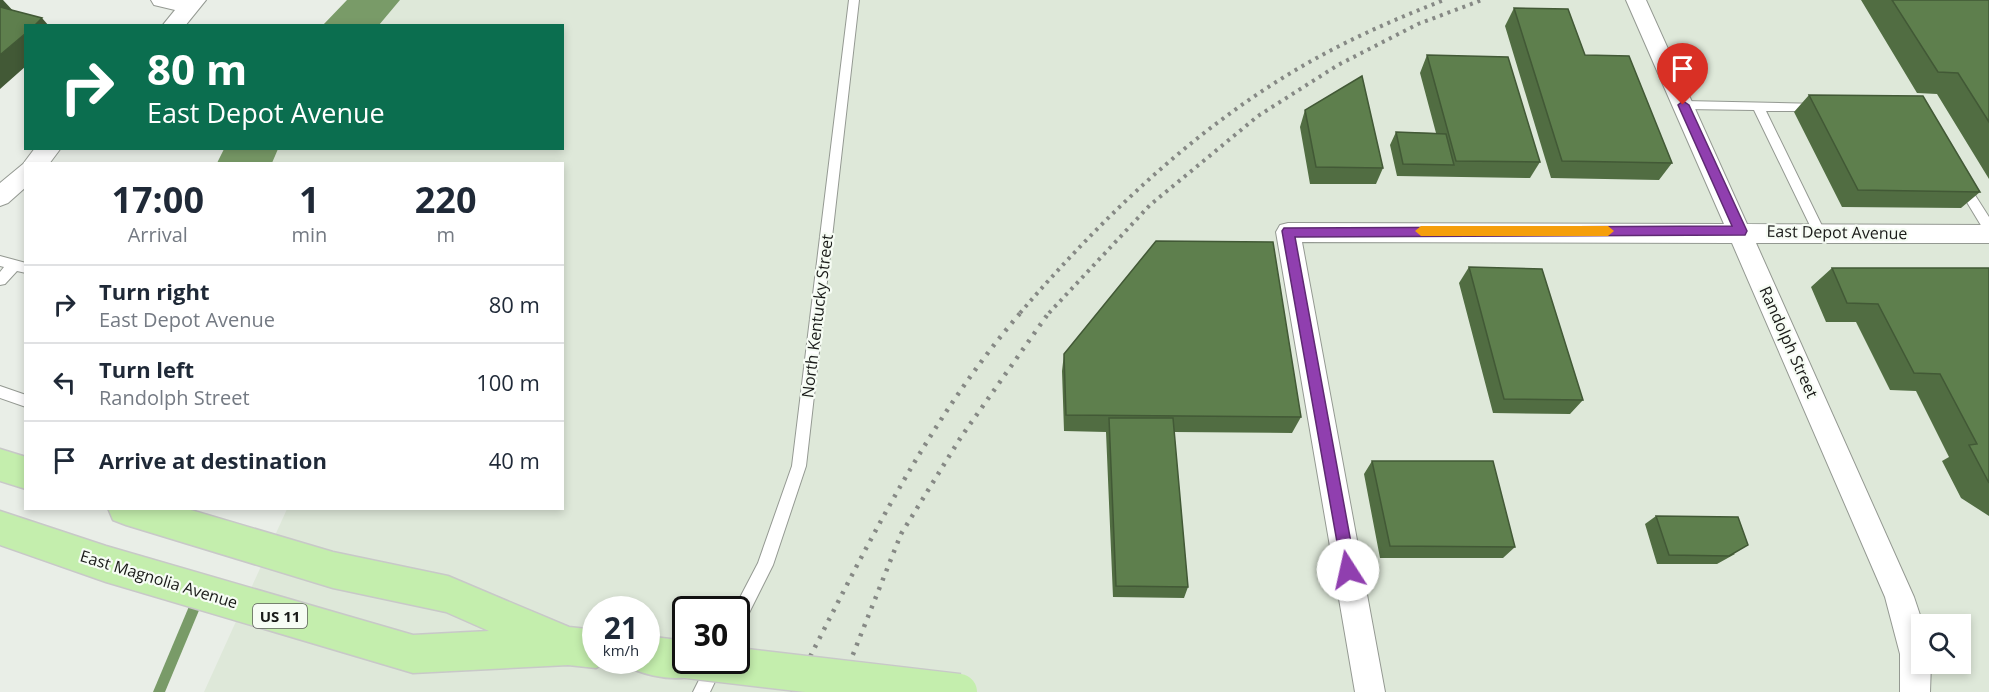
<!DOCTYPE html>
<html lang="en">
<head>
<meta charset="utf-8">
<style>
	:root { --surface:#fff; --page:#f2f2f3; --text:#1f2937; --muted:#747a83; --line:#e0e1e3 }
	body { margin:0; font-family:"Open Sans",sans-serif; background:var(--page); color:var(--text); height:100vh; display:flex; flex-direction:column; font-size:22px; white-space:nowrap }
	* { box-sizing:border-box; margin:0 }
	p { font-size:20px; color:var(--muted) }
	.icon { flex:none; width:33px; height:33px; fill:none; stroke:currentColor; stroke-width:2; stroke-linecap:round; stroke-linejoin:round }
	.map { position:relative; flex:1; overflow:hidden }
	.sheet { position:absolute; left:24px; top:162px; width:540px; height:348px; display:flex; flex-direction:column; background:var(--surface); border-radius:0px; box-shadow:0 3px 9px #0003 }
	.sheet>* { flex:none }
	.guide { position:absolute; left:24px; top:24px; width:540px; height:126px; border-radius:0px; box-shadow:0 3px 9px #0003; background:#0b6e4f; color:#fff; overflow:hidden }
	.controls { position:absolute; left:1911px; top:614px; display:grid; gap:12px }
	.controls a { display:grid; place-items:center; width:60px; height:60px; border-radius:0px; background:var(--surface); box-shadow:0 3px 9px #0003; font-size:30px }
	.speed { position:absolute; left:582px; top:596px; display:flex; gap:12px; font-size:30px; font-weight:700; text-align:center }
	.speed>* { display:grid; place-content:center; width:78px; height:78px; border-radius:50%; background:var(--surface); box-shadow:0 3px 9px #0003; line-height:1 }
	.speed small { font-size:15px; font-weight:400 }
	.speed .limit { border:3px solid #111; border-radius:9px; background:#fff; color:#111 }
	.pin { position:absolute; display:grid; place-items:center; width:51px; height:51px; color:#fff; margin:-62px -26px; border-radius:50% 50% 50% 0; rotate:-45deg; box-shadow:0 0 6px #0007 }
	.pin .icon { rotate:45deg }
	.me { position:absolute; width:66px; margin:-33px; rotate:350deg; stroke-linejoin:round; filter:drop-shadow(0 0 4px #0008) }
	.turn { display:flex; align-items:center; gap:21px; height:126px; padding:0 24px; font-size:27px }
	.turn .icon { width:78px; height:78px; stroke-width:2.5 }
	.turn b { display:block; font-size:42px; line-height:51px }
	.eta { display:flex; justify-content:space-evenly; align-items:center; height:102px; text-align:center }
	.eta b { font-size:36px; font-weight:700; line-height:42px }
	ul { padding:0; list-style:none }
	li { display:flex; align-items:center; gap:18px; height:78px; padding:0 24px; border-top:2px solid var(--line) }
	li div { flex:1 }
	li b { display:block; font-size:22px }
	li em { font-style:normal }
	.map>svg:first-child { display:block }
	.built { fill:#dee8d9; fill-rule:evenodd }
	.water { fill:#799b68 }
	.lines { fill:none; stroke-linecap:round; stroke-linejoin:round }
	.stream { fill:#799b68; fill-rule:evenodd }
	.lane-casing { stroke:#949992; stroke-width:2 }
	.street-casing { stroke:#949992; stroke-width:2 }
	.primary-casing { stroke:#c8c8c8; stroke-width:3 }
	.lane { fill:#fff; fill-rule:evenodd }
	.street { fill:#fff; fill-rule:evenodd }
	.primary { fill:#c4eead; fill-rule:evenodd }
	.rail-far1 { stroke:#868985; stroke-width:4; stroke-dasharray:3 5; stroke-linecap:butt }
	.rail { stroke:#868985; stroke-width:4.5; stroke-dasharray:3 7; stroke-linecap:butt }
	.primary-bridge-casing { stroke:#c8c8c8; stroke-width:39; stroke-linecap:butt }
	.primary-bridge { stroke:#c4eead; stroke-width:36 }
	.wall { fill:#516d42 }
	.shaded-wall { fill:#425936 }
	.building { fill:#5e7f4d; stroke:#425936; stroke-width:1.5 }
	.route { fill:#903faf; stroke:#5e2972; stroke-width:1.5 }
	.slow { fill:#f59e0b }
	.labels { text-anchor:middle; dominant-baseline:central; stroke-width:4.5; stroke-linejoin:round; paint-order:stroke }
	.shield { fill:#f6fcf4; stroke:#5b5e5a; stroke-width:1.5 }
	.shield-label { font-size:15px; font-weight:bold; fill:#191a18 }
	.street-label { font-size:16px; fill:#191a18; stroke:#f6fcf4 }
</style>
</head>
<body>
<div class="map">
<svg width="1989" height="692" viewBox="0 0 1989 692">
	<rect width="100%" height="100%" fill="#e9eee7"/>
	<path class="built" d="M400,0H1989V692H204L287,509L562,508V164L272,163L278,149L562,148V26L379,25ZM596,609H646V660H596ZM686,609H736V660H686ZM1922,624H1960V663H1922Z"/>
	<path class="water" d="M347,0H400L379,25H323Z
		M224,149V148L278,149L272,163H217Z"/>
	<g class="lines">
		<path class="stream" d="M194,602L198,604L200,608L165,692H153L190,604Z"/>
		<defs>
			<path id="lane" d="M849,0H859L806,466L773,565L742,627L736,629V609H734L758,563L792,466Z
				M1684,101L1821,104L1823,107L1817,111H1766L1825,232L1823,236H1815L1754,110L1684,109L1678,105Z
				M1962,179L1966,181L1989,217V233L1985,232L1956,184Z
				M0,256L26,263V273L17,271L5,284L0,285V272L4,267L0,266Z
				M0,386L26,395V407L0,398Z
				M709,660H721L723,665L710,692H693Z"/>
			<path id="street" d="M151,0H206L185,26H162L175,10L154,5Z
				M1626,0H1646L1747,224L1989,225V243H1756L1914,597L1923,624L1922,663H1931L1930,692H1900V654L1885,597L1732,243L1302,242L1385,692H1355L1276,232L1280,225L1288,223L1724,224Z
				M35,148H61L49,164H26V187L8,203L0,206V183L23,164Z"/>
			<path id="primary" d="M0,449L26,457V489L0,481Z
				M108,508H184L333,552L448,576L569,627L596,630V660H611L596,668L568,665L413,673L106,582L0,545V511L106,546L413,635L489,631L446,612L333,588L126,525L113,520Z
				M646,636L686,641V660H705L700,674C679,682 653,677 632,669L629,660H646Z"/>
		</defs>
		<use href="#lane" class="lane-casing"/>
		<use href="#street" class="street-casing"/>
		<use href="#primary" class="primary-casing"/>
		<use href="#lane" class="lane"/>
		<use href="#street" class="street"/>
		<use href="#primary" class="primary"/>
		<path class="rail-far1" d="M1020,313C1107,212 1205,118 1324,54C1363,33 1403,16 1444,0
			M1049,313L1150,205L1258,116L1338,65L1418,24L1482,0"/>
		<path class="rail" d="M792,692C860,560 924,424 1022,311
			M838,692L901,534L961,437L1050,311"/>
		<defs>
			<path id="primary-bridge" d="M687,660L959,692"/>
		</defs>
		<use href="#primary-bridge" class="primary-bridge-casing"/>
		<use href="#primary-bridge" class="primary-bridge"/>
	</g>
	<path class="wall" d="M1861,0H1989V179L1937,94L1917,93Z
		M1514,8L1585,55L1672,163L1659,180L1551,178L1505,26Z
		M1427,55L1540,162L1530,178L1397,176L1390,145L1396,132L1436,133L1420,73Z
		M1809,95L1980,192L1961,208L1842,207L1794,112Z
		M1305,110L1383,168L1376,184H1310L1300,127Z
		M1469,267L1583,400L1570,414L1493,413L1459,283Z
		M1832,268H1989V516L1961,498L1942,461L1949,457L1916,391L1890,390L1856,322H1826L1811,287Z
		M1064,354L1301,417L1292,433L1174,432L1188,587L1184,598L1113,597L1106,432L1064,431L1062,371Z
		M1372,461L1515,547L1503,558H1380L1364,474Z
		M1656,516L1735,554L1717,564H1657L1645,524Z"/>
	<path class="shaded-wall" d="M0,0H3L16,14L0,28Z
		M42,18L49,26H34Z
		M26,33V66L0,89V55Z"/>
	<path class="building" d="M1892,0H1989V122L1958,73L1938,72Z
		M0,7L42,18L34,26H26V33L0,55Z
		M1514,8L1568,9L1585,55L1629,56L1672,163L1562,161Z
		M1427,55L1508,57L1540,162L1456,161Z
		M1362,76L1383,168L1316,167L1305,110Z
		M1809,95L1923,96L1980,192L1858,190Z
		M1396,132L1446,134L1454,165L1403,164Z
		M1156,241L1273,242L1301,417L1066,415L1064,354Z
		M1469,267L1542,269L1583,400L1504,399Z
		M1832,268H1989V483L1969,445L1977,444L1940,374L1914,373L1878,304L1847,303Z
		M1109,418H1173L1188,587L1116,586Z
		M1372,461H1493L1515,547L1390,546Z
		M1656,516L1738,517L1748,545L1729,556L1669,555Z"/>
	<path class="route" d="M1683,101L1689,105L1747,231L1745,235L1295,237L1356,570L1353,576L1348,578L1343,576L1282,231L1284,228L1732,226L1678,105Z"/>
	<path class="slow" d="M1421,226H1608L1614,231L1608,236H1421L1415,231Z"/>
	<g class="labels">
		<rect class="shield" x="253" y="604" width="54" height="24" rx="4.5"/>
		<g class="shield-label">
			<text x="280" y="616">US 11</text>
		</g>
		<g class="street-label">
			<text transform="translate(1837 232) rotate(1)">East Depot Avenue</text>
			<text transform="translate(817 316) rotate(-83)">North Kentucky Street</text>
			<text transform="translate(1789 342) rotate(66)">Randolph Street</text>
			<text transform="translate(159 579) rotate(17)">East Magnolia Avenue</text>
		</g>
	</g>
</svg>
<div class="controls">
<a><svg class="icon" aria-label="search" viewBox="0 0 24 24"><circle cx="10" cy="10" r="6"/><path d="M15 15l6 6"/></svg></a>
</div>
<div class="speed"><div>21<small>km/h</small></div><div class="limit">30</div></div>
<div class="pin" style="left:1683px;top:105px;background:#d93025"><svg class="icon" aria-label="arrive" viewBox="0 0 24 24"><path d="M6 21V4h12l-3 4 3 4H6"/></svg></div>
<svg class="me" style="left:1348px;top:570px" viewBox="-20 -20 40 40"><circle r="19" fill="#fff"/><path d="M0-13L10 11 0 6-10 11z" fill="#903faf"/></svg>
<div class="guide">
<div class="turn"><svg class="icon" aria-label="right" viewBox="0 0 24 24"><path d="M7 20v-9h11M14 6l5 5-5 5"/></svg><div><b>80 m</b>East Depot Avenue</div></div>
</div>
<section class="sheet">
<div class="eta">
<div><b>17:00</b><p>Arrival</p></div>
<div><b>1</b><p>min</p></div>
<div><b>220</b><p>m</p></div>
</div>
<ul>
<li><svg class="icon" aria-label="right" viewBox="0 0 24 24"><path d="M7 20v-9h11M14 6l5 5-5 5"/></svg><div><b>Turn right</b><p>East Depot Avenue</p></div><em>80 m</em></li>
<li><svg class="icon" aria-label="left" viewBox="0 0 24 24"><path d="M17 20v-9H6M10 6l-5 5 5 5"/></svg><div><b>Turn left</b><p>Randolph Street</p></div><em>100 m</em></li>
<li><svg class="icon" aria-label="arrive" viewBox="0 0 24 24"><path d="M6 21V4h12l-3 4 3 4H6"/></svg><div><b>Arrive at destination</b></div><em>40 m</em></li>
</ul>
</section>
</div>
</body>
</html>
